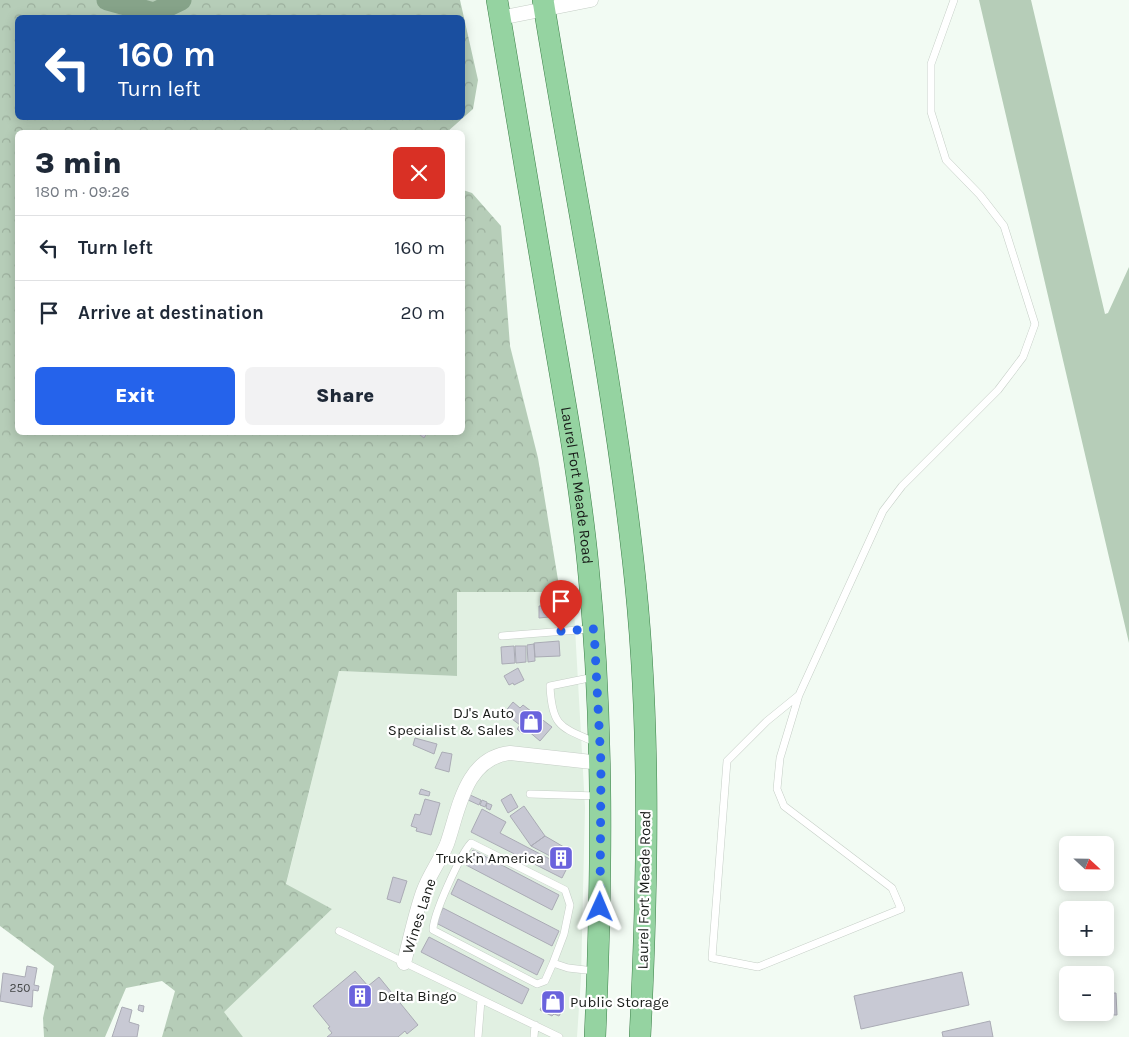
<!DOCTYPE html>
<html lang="en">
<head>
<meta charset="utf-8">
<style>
	:root { --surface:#fff; --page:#f2f2f3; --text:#1f2937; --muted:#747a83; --line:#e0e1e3; --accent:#2563eb }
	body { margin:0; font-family:Karla,sans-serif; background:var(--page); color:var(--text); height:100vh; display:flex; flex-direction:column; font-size:19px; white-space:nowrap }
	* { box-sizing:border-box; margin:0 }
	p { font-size:16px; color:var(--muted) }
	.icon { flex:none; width:28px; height:28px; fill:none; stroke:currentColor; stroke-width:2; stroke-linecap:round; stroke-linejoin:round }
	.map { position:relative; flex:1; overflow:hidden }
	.sheet { position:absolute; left:15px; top:130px; width:450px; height:305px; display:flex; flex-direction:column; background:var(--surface); border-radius:8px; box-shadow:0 2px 12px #0003 }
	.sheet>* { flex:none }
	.top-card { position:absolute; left:15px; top:15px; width:450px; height:105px; border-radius:8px; box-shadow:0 2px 12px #0003; background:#1a4fa0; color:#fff; overflow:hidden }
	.needle { width:32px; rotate:112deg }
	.tools { position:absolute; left:1059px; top:836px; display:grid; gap:10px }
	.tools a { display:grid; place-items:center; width:55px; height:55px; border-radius:8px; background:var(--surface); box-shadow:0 2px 12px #0003; font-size:25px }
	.pin { position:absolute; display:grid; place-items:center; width:42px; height:42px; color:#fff; margin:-51px -21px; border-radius:50% 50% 50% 0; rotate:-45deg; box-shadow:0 0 5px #0007 }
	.pin .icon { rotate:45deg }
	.me { position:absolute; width:55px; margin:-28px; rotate:1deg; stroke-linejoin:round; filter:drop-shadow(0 0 4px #0008) }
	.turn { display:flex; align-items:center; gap:18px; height:105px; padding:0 20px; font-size:22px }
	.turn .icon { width:65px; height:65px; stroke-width:2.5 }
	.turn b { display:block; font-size:35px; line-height:42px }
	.round { display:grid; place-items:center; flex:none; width:52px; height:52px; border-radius:8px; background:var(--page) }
	.summary { display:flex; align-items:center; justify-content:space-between; height:85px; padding:0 20px }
	h1 { font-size:30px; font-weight:800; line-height:38px }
	.action { display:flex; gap:10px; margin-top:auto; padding:10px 20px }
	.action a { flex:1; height:58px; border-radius:8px; background:var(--accent); color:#fff; font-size:20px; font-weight:800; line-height:58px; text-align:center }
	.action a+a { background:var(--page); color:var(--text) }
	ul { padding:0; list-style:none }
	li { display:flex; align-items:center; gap:15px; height:65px; padding:0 20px; border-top:1px solid var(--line) }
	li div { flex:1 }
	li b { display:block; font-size:19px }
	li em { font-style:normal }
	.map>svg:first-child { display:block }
	.built { fill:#e1f0e2 }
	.green { fill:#b6cdb8 }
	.forest { fill:url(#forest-crowns); fill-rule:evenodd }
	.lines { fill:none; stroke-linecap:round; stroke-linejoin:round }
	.river { stroke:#86a389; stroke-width:21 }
	.building { fill:#c8c9d4; stroke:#aaabb5 }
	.service-casing { stroke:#c5cec6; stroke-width:8 }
	.minor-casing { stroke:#c5cec6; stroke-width:15 }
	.primary-casing { stroke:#3b7f48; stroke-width:22 }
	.service { stroke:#fff; stroke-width:7 }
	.minor { stroke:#fff; stroke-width:14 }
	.primary { stroke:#95d3a1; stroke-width:21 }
	.route { stroke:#2563eb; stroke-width:9; stroke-dasharray:0 16.2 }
	.labels { text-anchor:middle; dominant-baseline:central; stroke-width:4.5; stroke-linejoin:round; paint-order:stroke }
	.number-label { font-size:12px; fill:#434646 }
	.street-label { font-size:15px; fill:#171a17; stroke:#fff }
	.poi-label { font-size:15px; fill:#171a17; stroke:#fff; text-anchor:end }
</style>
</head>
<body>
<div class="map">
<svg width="1129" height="1037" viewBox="0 0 1129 1037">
	<defs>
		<pattern id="forest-crowns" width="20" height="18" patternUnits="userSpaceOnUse" patternTransform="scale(1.25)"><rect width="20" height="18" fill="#b6cdb8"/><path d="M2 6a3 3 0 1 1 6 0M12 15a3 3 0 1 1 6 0" fill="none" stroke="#9caf9d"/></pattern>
	</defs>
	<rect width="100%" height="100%" fill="#f2fbf3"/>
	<path class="built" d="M457,592H573L585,807L581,978L577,1037H243L223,1012L332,909L286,885L339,671L457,676Z"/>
	<path class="green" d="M979,0H1031L1105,314L1108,313L1129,267V643Z"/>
	<path class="forest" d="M0,0H460L478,80L473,109L447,132H18V432H462L463,190L472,193L501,226L510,346L538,458L560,592H457V676L339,671L286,884L332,909L224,1012L243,1037H162L175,991L162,981L126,988L105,1037H44L43,1018L54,966L0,926ZM18,18H462V118H18Z"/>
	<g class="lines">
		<path class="river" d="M107,0L154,13L181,0"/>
	</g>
	<path class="building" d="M416,432H426L427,433L424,438Z
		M539,606H548L549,617L539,618Z
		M559,641L560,656L535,657L534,643Z
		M534,644L535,661L528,662L527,645Z
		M514,646L515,663L502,664L501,647Z
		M515,646H526V662L516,663Z
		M518,668L524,680L514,685L513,683L509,685L504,676Z
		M513,702L520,708L523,705L552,727L540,741L527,730L523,734L517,729L520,725L504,713Z
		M415,738L437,744L434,754L413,745Z
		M442,752L452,754L449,772L435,768Z
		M421,789L430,792L429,796L419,794Z
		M468,794L481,800L479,805L466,799Z
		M511,794L518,807L508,813L501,800Z
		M425,799L440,803L431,835L416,831L417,828L411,826L415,814L420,815Z
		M482,800L487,802L485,807L480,805Z
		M487,803L492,805L490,810L486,808Z
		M524,806L545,836L531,846L510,816Z
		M482,809L506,822L500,833L567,868L562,878L471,832Z
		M545,836L569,850V866L531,846Z
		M473,850L559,895L552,910L466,865Z
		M393,877L407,881L400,903L387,899Z
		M458,879L559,931L552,946L451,894Z
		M443,908L544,960L537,975L436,923Z
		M429,937L529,989L522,1004L421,952Z
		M27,966L37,968L34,985L39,986L38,991L33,990L32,1007L0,1001L3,973L25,977Z
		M355,971L368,986L379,977L418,1025L407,1034L405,1031L398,1037H327L332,1033L328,1028L330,1027L313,1006Z
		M962,972L969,1005L861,1029L854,996Z
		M545,993L553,997L557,993L564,999L560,1005L564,1007L559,1016L554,1014L552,1016L540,1010L546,998L543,996Z
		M1105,993H1116L1117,1015H1102V1012H1105Z
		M139,1005L144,1006L143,1012L138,1010Z
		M122,1007L132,1010L129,1022L139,1025L137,1037H112Z
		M990,1021L993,1037H943L942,1032Z"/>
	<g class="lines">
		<defs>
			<path id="service" d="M502,636L591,629
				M594,677L550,686C552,728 561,727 597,743
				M799,695L767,721L727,761L712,958L758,967L901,909L892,888L784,806L777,789L780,758L799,695L883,511L902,486L998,390L1023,357L1035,324L1004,226L980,195L946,160L931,112V64L954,0
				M530,794L598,796
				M339,931L559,1037
				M553,963L545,981L537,984L433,930C433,915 460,855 471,843L565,890L570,905L564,934L553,963L568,968L595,971
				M478,1037L481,1000
				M534,1037L535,1025"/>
			<path id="minor" d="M500,18L591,0
				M404,963C410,939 415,915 423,892C429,875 440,861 447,844C459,809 465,758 510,753L601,763"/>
			<g id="primary">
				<path id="s1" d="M497,0C515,107 533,214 551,321C565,402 580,483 588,565C604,725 602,877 595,1037"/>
				<path d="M543,0C573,186 612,372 633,560C651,718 648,878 640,1037"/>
			</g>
		</defs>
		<use href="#service" class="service-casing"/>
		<use href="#minor" class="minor-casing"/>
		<use href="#primary" class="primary-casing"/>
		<use href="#service" class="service"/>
		<use href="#minor" class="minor"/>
		<use href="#primary" class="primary"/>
	</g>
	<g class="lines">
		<path class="route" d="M561,631L594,629L601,764L600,907"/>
	</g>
	<defs>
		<symbol id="shop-square" viewBox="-11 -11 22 22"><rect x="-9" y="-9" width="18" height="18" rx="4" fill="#6a63dd" stroke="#fff"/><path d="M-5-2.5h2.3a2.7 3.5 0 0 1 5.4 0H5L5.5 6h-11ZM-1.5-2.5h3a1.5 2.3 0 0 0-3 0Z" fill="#fff"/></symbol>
		<symbol id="building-square" viewBox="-11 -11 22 22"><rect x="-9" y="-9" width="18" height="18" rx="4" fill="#6a63dd" stroke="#fff"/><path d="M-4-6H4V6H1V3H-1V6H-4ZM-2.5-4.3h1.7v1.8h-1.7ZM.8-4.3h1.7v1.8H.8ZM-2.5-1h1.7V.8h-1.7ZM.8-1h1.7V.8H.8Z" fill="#fff"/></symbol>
	</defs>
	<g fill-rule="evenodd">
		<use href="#shop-square" x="517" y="708" width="28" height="28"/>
		<use href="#building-square" x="547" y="844" width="28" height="28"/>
		<use href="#building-square" x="346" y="982" width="28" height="28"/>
		<use href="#shop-square" x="539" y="988" width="28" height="28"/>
	</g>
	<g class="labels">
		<g class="number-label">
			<text x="20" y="988">250</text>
		</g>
		<g class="street-label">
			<text stroke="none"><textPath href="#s1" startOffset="492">Laurel Fort Meade Road</textPath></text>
			<text transform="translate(644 890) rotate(-89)">Laurel Fort Meade Road</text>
			<text transform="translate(419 916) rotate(-72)">Wines Lane</text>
		</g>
		<g class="poi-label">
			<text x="514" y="713">DJ's Auto<tspan x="514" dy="17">Specialist &amp; Sales</tspan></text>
			<text x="544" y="858">Truck'n America</text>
			<text x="378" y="996" text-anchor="start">Delta Bingo</text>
			<text x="570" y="1002" text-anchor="start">Public Storage</text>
		</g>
	</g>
</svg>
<div class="tools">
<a><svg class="needle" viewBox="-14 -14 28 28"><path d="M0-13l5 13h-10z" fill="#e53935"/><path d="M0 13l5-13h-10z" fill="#747a83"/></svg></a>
<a>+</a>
<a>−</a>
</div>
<div class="pin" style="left:561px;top:631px;background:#d93025"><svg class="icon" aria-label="arrive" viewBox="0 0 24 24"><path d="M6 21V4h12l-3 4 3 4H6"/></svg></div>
<svg class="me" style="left:600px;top:907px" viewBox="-20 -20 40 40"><path d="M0-17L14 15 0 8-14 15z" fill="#2563eb" stroke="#fff" stroke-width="4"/></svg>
<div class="top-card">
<div class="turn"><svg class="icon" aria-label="left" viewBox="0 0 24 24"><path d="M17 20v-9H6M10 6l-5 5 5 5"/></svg><div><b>160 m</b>Turn left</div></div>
</div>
<section class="sheet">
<div class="summary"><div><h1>3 min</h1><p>180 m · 09:26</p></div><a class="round" style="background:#d93025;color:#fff"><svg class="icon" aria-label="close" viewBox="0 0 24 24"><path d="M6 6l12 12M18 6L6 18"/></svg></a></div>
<ul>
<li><svg class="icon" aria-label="left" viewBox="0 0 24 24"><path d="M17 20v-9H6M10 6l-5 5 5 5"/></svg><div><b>Turn left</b></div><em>160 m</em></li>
<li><svg class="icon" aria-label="arrive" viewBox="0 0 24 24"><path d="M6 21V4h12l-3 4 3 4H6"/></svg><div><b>Arrive at destination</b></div><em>20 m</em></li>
</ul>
<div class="action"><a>Exit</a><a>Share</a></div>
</section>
</div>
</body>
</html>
